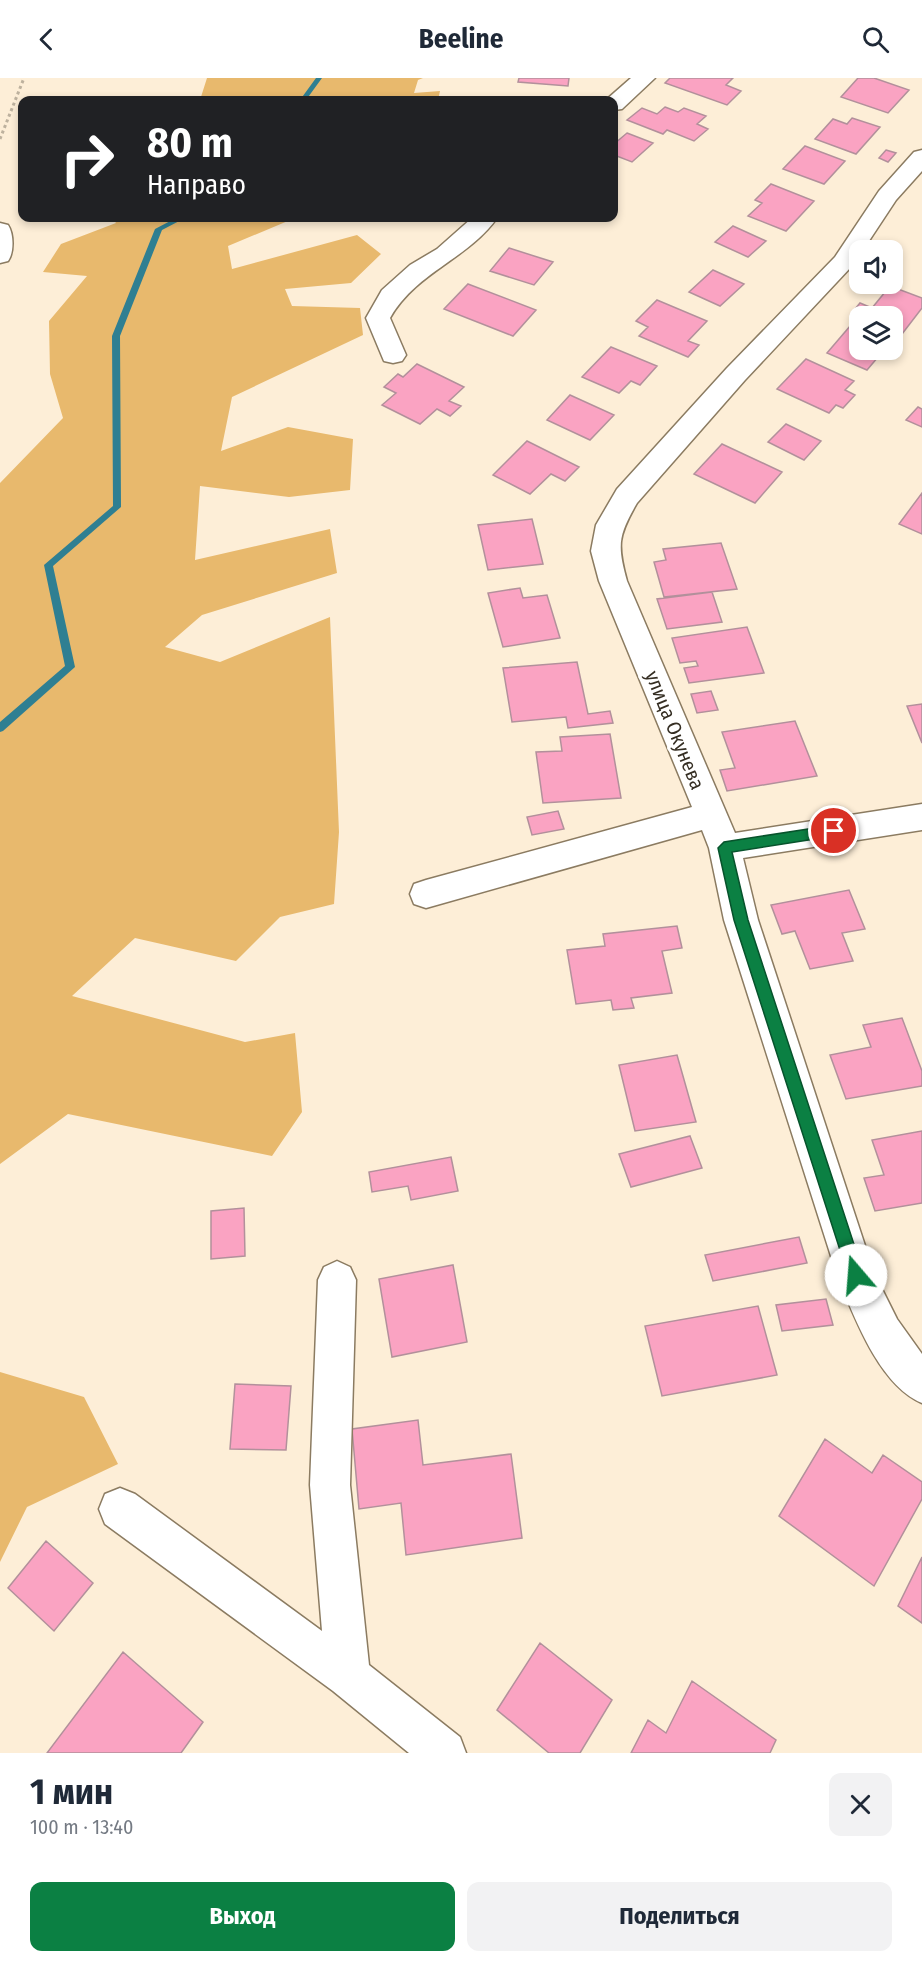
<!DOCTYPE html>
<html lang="ru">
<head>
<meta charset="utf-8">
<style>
	:root { --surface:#fff; --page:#f2f2f3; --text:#1f2937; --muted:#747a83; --accent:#0b8043 }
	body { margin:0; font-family:"Fira Sans Condensed",sans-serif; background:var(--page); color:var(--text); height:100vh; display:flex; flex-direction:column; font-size:22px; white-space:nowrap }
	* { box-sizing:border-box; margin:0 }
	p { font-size:20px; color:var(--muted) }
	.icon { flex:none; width:33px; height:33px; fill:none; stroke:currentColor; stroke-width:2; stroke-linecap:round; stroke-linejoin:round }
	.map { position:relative; height:1675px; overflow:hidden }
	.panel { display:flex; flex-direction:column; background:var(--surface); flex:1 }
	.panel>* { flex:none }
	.top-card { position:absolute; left:18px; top:18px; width:600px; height:126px; border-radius:12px; box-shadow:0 3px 9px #0003; background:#202124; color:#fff; overflow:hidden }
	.buttons { position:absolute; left:849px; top:162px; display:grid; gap:12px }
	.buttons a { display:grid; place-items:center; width:54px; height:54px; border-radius:12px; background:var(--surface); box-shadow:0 3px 9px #0003; font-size:30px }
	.pin { position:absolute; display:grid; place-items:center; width:51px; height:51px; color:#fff; margin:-26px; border:3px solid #fff; border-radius:50%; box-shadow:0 2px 6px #0007 }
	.me { position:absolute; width:66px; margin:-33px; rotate:342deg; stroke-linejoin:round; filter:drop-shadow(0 0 4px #0008) }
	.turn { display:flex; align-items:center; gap:21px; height:126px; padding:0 30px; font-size:27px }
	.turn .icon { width:78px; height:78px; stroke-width:2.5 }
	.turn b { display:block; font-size:42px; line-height:51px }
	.round { display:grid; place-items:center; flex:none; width:63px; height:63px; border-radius:12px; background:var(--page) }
	.overview { display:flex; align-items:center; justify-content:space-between; height:102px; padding:0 30px }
	h1 { font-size:36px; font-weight:700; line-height:45px }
	.cta { display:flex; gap:12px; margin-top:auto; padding:12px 30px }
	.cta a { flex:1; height:69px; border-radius:12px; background:var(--accent); color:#fff; font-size:24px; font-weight:700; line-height:69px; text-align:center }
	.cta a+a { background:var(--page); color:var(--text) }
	header { display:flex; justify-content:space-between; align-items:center; height:78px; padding:0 30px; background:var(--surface); font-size:27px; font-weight:700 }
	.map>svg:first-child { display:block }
	.forest { fill:#e8b96d }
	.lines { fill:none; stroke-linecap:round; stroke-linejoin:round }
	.stream { fill:#2f7f92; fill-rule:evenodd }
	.building { fill:#faa3c2; stroke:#b2909b; stroke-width:1.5 }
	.minor-casing { stroke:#8b7b61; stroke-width:3 }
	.path { stroke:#bdb19e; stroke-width:3; stroke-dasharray:3 3; stroke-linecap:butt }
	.minor { fill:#fff; fill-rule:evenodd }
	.route { fill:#0b8043; stroke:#07532c; stroke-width:1.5 }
	.labels { text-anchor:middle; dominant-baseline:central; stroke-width:6; stroke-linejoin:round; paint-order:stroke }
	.street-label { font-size:20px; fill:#352e23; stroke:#fff }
</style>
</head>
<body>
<header><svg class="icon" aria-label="back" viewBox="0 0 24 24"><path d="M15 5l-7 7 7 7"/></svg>Beeline<svg class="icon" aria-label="search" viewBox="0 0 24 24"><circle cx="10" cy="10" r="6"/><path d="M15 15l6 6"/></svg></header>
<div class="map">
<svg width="922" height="1675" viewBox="0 0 922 1675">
	<rect width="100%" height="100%" fill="#fdeed7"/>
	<path class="forest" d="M207,0H423L418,2L414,15L440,13L438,22H200Z
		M112,140H295L228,168L232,191L357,157L381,176L351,205L285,211L292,228L360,230L363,257L232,319L221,373L288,349L353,361L350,412L289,419L200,408L195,482L330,451L337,495L202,537L165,569L220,584L330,539L339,754L334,826L280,839L236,883L135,860L72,918L245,964L295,955L302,1034L272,1078L68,1036L0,1086V405L63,340L50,296L49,243L87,198L43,194L61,166L116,145Z
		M0,1294L84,1319L118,1386L27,1429L0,1484Z"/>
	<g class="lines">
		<path class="stream" d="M316,0H322L306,22H300Z
			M176,140H185L162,152L120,258L121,429L53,488L75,589L3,653L0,654V644L65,588L44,487L113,428L112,258L155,151Z"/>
	</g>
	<path class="building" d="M519,0H569L568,8L518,4Z
		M670,0H733L726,7L741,13L727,27L665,5Z
		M858,0H874L909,12L888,35L841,19Z
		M665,29L678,34L684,30L706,38L697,46L708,51L694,63L667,52L663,56L627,42L642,30L657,36Z
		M852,40L880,49L856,76L815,61L833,41L847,46Z
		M627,55L653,65L632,84L614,77V66Z
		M805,68L845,83L824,106L783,91Z
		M886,72L896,75L888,84L879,80Z
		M771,106L814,123L786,153L748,138L762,125L755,122Z
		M733,148L766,163L748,179L715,164Z
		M509,170L553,184L534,207L490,193Z
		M713,192L744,206L720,228L689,214Z
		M468,206L536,232L513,258L444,231Z
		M890,208L922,220V230L902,256L892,252V238L860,239L851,236L860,225L872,230Z
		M657,222L707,243L688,263L699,267L688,279L639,258L648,249L636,243Z
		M851,247L860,251V272H884L867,292L827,275Z
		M611,269L657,288L640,307L631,303L619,315L582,299Z
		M806,281L854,303L845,312L855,317L843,330L836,327L829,335L777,311Z
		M417,286L464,309L449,323L461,328L450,338L437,331L420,346L382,327L396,315L384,309L398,296L403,299Z
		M570,317L614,337L590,362L547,342Z
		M918,329L922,331V349L906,342Z
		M786,346L821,363L804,382L768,364Z
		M527,363L579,389L565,403L551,396L530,416L493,397Z
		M722,366L782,394L755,425L694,396Z
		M922,415V456L899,446Z
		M532,441L543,486L488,492L478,447Z
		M721,465L737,511L664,519L654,484L666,482L663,471Z
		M520,510L523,520L547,517L560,560L503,569L488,515Z
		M712,514L722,544L667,551L657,521Z
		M747,549L764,595L689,605L684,590L698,588L696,583L680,585L672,560Z
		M577,584L588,636L610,633L613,645L568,650L566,639L512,644L503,590Z
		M711,613L718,632L697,635L691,616Z
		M922,626V665L907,628Z
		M795,643L817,698L727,713L720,692L735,690L722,654Z
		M610,656L621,720L543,725L536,674L562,673L560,659Z
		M558,733L564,751L532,757L527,739Z
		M849,812L865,851L842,855L853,883L810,891L795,853L782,856L771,827Z
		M677,848L682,870L662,873L672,915L631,920L634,930L613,932L611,922L576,926L567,872L605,868L603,856Z
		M902,940L922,993V1008L846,1021L830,977L871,969L863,947Z
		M677,977L696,1044L635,1053L619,987Z
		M922,1053V1125L875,1133L864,1100L884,1097L872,1062Z
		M690,1058L702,1090L631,1109L619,1076Z
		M451,1079L458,1113L411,1122L408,1108L372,1114L369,1094Z
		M244,1130L245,1178L211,1181V1133Z
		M799,1159L807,1185L713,1203L705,1177Z
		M453,1187L467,1264L392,1279L379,1201Z
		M826,1221L833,1247L782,1253L776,1227Z
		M758,1228L777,1297L662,1318L645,1248Z
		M235,1306L291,1308L286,1372L230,1371Z
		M418,1342L423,1387L511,1376L522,1460L406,1477L401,1425L359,1431L352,1351Z
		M825,1361L872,1395L883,1377L922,1404V1421L874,1508L779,1438Z
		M46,1463L93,1505L54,1553L8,1510Z
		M922,1479V1545L898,1528Z
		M540,1565L612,1622L580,1675H549L497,1632Z
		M123,1574L203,1644L181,1675H47Z
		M692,1603L776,1662L770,1675H631L648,1642L666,1655Z"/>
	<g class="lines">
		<defs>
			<path id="minor" d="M631,0H655L622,31L614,32V22H606Z
				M922,72V93L896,122L863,172H860V177L851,189L745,302L637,425C618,458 617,467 627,503L735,755L922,726V752L743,780L758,842L874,1195L897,1241L922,1276V1325C879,1307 854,1238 837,1197L724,842L709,770L702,752L426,830L414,826L410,816L414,806L426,802L692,729L599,503L591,473L596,447L617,411L727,290L835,179L879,113L914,74Z
				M472,140H497C468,181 416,194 390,240L406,277L402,283L393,285L384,283L366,240L382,212L410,187L437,171Z
				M0,145L8,147C14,156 14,175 8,183L0,185Z
				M337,1183L350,1189L356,1202L350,1407L369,1587L460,1659L466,1675H409L333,1613L105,1446L99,1431L105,1416L120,1410L135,1416L322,1553L310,1407L318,1202L324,1189Z"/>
		</defs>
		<use href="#minor" class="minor-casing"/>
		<path class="path" d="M0,61L24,0"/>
		<use href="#minor" class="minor"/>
	</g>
	<path class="route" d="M834,747L841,753L834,758L732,774L748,842L864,1197L862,1203L856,1205L850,1203L848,1197L734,842L718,770L724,764Z"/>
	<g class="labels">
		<g class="street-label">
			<text transform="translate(675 652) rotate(68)">улица Окунева</text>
		</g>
	</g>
</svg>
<div class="buttons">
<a><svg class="icon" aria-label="sound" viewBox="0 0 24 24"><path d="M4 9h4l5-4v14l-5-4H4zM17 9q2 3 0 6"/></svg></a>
<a><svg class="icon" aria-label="layers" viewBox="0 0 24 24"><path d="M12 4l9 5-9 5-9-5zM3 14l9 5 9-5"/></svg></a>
</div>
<div class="pin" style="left:834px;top:753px;background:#d93025"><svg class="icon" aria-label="arrive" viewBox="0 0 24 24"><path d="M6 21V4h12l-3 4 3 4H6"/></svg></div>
<svg class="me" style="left:856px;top:1197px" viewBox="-20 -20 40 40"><circle r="19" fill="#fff"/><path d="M0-13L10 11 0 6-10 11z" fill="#0b8043"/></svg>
<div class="top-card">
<div class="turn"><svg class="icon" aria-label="right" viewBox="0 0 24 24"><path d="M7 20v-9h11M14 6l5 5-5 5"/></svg><div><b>80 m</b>Направо</div></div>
</div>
</div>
<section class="panel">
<div class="overview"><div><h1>1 мин</h1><p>100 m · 13:40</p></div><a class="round"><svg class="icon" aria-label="close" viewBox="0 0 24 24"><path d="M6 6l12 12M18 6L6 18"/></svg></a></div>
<div class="cta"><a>Выход</a><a>Поделиться</a></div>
</section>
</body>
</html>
